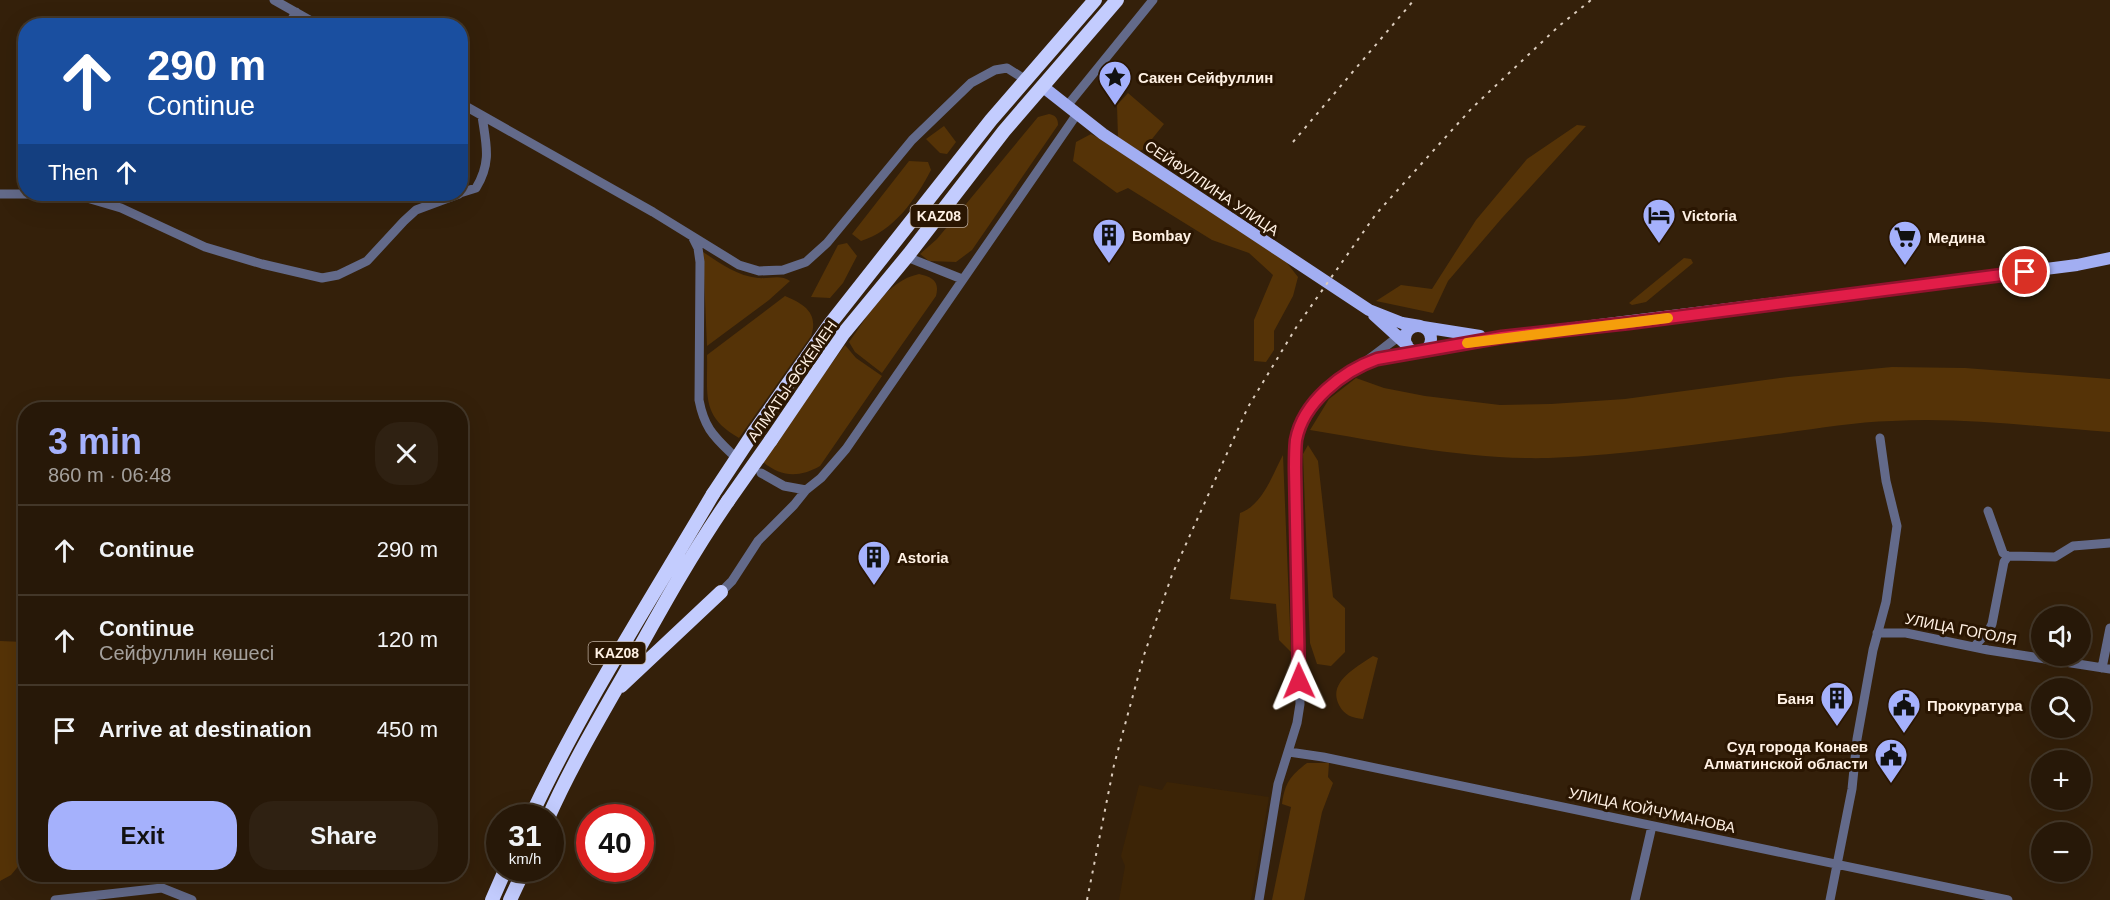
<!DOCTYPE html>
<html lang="en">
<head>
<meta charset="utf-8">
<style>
	:root { --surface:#271808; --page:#2f2112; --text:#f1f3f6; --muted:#a4a09c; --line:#433729; --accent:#a5b1fc }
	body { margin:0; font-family:Arial,sans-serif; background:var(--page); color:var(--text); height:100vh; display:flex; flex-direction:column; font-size:22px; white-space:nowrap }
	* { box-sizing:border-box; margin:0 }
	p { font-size:20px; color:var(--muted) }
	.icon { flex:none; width:33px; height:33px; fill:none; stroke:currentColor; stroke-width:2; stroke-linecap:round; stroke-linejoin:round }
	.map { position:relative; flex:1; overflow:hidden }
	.details { position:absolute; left:18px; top:402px; width:450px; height:480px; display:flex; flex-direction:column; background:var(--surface); border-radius:24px; box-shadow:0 6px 24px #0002,0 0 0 2px var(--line) }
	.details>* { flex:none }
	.banner { position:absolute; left:18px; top:18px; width:450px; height:183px; border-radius:24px; box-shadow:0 6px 24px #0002,0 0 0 2px var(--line); background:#1a4fa0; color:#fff; overflow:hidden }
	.controls { position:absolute; left:2031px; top:606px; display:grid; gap:12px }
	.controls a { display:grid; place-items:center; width:60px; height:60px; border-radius:50%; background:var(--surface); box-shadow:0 6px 24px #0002,0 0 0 2px var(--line); font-size:30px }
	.speed { position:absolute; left:486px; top:804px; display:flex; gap:12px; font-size:30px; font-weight:700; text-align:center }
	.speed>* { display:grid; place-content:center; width:78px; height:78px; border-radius:50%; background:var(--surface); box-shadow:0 6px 24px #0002,0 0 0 2px var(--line); line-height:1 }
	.speed small { font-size:15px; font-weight:400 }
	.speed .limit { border:9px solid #d22; background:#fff; color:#111 }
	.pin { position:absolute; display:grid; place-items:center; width:51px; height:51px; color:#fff; margin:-26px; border:3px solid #fff; border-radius:50%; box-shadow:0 2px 6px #0007 }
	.me { position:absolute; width:66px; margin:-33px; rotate:359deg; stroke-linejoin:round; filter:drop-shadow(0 0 4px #0008) }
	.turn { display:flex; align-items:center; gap:21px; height:126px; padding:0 30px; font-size:27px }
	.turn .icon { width:78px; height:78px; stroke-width:2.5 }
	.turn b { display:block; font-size:42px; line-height:51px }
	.then { display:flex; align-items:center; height:57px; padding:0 30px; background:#0003; gap:12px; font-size:22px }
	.round { display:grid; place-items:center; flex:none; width:63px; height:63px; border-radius:24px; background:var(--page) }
	.overview { display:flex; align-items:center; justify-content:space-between; height:102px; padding:0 30px }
	h1 { font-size:36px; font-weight:600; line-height:45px; color:var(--accent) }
	.action { display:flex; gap:12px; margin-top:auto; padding:12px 30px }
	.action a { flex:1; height:69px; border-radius:24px; background:var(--accent); color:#111; font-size:24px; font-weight:600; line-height:69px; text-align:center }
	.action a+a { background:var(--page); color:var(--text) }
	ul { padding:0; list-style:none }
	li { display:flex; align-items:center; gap:18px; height:90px; padding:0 30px; border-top:2px solid var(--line) }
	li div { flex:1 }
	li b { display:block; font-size:22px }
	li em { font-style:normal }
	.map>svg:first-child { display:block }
	.built { fill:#3c2406 }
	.green { fill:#553307 }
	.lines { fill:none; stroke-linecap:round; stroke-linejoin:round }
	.minor { stroke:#636a8a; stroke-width:9 }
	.major { stroke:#a2aef2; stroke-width:12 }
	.highway { stroke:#c3ccfe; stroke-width:14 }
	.rail { stroke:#dbccbd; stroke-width:2; stroke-dasharray:3 6; stroke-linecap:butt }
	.highway-bridge { stroke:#c3ccfe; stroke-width:14 }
	.route-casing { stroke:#92132f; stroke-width:15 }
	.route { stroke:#e11d48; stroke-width:10 }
	.slow { stroke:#f59e0b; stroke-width:10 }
	.labels { text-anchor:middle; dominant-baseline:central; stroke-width:6; stroke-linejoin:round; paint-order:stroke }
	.shield { fill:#2a1602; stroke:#bfafa0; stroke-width:1.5 }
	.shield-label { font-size:14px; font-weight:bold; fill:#fff1e4 }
	.poi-label { font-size:15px; font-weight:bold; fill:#fff1e4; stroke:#2a1602; text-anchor:start }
	.street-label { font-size:15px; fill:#fff1e4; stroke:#2a1602 }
</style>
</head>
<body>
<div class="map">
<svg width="2110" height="900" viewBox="0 0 2110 900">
	<rect width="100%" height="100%" fill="#34200a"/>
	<path class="built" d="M1167,782L1269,797L1251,900H1119L1125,866L1121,856L1139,785L1162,790Z"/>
	<path class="green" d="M1128,93L1164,124L1144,149L1139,151L1118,138L1117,105Z
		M1049,114C1055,115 1058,118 1058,125L972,250L956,262L929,261L920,254L937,239L1038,117Z
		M1577,125L1586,126L1502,218L1448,281L1433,313L1376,301L1401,285L1432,289L1476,220L1527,159Z
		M944,126L956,142L947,154L940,153L926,139Z
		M1091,134L1105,141L1283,258L1298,277L1293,296L1274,331V350L1266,362L1254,361V320L1273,275L1249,253L1212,240L1128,188L1117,193L1073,161L1076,142Z
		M909,161L928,162L931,170C916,199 894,231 861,241L852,234Z
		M847,243L857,256L843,283L830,298L811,297L838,245Z
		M703,252C720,263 737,276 758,278C769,279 781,274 790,281L769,300L707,346Z
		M1684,258L1691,259L1693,263L1646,302L1632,305L1629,303Z
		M919,274C932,277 940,281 936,296L882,373L855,352L849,342C868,316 886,281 919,274Z
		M785,296C804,304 819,313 811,336L739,438C700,416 708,394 707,355Z
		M845,345L856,358L882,376L820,466C799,478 781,477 763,462L800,407Z
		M1892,367L1965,368L2110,379V432C2038,427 1964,417 1892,421C1856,422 1820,428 1784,433C1706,443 1628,455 1549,458C1469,460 1389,443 1310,430L1329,399L1356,378L1384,388L1425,396L1500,405L1551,404L1625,399L1788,377Z
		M1308,445L1318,461L1333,597L1345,608V652L1331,666L1317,664L1310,643L1303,454Z
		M1283,455L1291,652L1279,640L1276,604L1230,599L1240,513C1263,505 1272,475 1283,455Z
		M0,641L25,642L26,857L11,875L0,881Z
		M1373,656L1378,658L1363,719C1352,718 1344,715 1339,705C1327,682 1357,667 1373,656Z
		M1307,763H1329L1328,777L1333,783L1322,812L1304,900H1272L1291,807L1282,804C1285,783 1290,776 1307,763Z"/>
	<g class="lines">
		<path class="minor" d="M274,0L320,26
			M288,26L296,12
			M460,103L653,212L739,265L759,271L783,270L806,262L827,243L912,140L971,83L995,70L1007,68L1026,80
			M1067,106L1153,0
			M460,193L476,188C492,162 486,144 482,116
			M0,194H56L87,198L121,208L205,247L262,264L322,278L338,275L367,261L404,221L416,210L459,194
			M693,238L698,248L700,262L699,400C704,426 712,435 731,453
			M907,257L962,279
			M1369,362L1418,352
			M761,473L784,486L806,490
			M2008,556L2055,557L2073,546L2110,543
			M721,592L732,581L758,541L794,505L806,490L821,478L846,449L1077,114
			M1877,633H1906L1988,650L2110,669
			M1974,647L1989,630L1992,624L2004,562L2008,556L2003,553L1988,511
			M2102,668L2110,628
			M1289,752L1323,757L2008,900
			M55,900L162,888L192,900
			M1259,900L1278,784L1297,723L1300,704L1295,468C1295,414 1317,394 1360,365C1377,354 1392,340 1409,330
			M1635,900L1652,826
			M1830,900L1852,789L1857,739L1873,650L1886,602L1897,526L1886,481L1880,438"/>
		<path class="major" d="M1042,86L1103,134L1369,310L1402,323L1420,326
			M1374,315L1407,345
			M1405 339a13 13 0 1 1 26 0a13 13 0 1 1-26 0Z
			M1423,327L1480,336
			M1424,350L1502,337L1930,284L2077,265L2110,258"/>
		<path class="highway" d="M754,432L830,324L991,120L1095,0
			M771,440L843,334L909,254L1004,131L1117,0
			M621,686L721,592
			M530,818C583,705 650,601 713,494
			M548,818C572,764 602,714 631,663C661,609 692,553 728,501
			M492,900L506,868
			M510,900L525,868"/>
		<path class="rail" d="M1293,142L1414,0
			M1087,900L1114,765L1144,655L1172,575L1248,407L1297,326L1376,214L1472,108L1559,26L1591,0"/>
		<path class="highway-bridge" d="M713,494L754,432
			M728,501L771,440"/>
	</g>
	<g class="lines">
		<defs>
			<path id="route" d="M1299,681L1295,468C1295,459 1295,449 1296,440C1303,402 1343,371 1377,359L1502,337L1629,323L2025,272"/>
		</defs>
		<use href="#route" class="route-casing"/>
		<use href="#route" class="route"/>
		<path class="slow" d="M1467,343L1668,318"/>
	</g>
	<defs>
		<symbol id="sight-pin" viewBox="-11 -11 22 30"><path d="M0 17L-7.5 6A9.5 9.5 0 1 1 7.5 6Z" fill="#a5b1fc" stroke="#2a1602"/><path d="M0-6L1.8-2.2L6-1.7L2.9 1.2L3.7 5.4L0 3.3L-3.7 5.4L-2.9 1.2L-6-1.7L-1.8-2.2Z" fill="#111"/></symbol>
		<symbol id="hotel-pin" viewBox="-11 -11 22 30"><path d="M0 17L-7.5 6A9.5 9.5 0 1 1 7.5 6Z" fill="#a5b1fc" stroke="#2a1602"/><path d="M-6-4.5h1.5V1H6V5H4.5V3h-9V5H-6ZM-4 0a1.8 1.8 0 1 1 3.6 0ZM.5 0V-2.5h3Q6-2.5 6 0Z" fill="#111"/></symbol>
		<symbol id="building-pin" viewBox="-11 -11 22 30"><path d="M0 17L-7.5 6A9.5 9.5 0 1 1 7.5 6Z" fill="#a5b1fc" stroke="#2a1602"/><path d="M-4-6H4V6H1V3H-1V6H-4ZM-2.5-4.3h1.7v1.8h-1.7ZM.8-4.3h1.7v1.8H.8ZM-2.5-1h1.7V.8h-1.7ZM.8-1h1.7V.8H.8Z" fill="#111"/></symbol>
		<symbol id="supermarket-pin" viewBox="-11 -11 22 30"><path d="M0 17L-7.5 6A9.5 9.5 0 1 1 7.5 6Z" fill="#a5b1fc" stroke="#2a1602"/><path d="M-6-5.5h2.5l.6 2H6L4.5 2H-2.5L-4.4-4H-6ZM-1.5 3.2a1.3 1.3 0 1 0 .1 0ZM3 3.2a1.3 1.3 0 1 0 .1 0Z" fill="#111"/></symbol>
		<symbol id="civic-pin" viewBox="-11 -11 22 30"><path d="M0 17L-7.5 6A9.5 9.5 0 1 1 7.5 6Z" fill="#a5b1fc" stroke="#2a1602"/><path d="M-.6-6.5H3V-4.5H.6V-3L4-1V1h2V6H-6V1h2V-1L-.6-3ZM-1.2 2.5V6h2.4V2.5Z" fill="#111"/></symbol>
	</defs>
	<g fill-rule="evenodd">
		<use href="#sight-pin" x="1096" y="58" width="38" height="52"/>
		<use href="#hotel-pin" x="1640" y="196" width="38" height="52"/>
		<use href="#building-pin" x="1090" y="216" width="38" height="52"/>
		<use href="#supermarket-pin" x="1886" y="218" width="38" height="52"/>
		<use href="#building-pin" x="855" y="538" width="38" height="52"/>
		<use href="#building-pin" x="1818" y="679" width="38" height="52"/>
		<use href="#civic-pin" x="1885" y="686" width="38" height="52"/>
		<use href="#civic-pin" x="1872" y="736" width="38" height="52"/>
	</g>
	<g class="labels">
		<g class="shield">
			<rect x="910.5" y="205" width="57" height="22" rx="4.5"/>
			<rect x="588.5" y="642" width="57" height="22" rx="4.5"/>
		</g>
		<g class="shield-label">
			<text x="939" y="216">KAZ08</text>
			<text x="617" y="653">KAZ08</text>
		</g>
		<g class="poi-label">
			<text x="1138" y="77">Сакен Сейфуллин</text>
			<text x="1682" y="215">Victoria</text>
			<text x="1132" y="235">Bombay</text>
			<text x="1928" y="237">Медина</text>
			<text x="897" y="557">Astoria</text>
			<text x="1814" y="698" text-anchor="end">Баня</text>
			<text x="1927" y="705">Прокуратура</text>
			<text x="1868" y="746" text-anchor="end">Суд города Конаев<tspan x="1868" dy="17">Алматинской области</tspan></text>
		</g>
		<g class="street-label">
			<text transform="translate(1212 188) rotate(34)">СЕЙФУЛЛИНА УЛИЦА</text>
			<text transform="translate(792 381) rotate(-55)">АЛМАТЫ-ӨСКЕМЕН</text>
			<text transform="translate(1961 629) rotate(11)">УЛИЦА ГОГОЛЯ</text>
			<text transform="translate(1652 810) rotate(12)">УЛИЦА КОЙЧУМАНОВА</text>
		</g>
	</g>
</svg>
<div class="controls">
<a><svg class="icon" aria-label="sound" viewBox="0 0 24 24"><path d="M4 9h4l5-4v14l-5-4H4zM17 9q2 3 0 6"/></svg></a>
<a><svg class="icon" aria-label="search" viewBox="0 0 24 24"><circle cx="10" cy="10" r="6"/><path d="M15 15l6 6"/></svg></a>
<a>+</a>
<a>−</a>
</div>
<div class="speed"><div>31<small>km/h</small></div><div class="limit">40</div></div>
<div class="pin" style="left:2025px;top:272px;background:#d93025"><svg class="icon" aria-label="arrive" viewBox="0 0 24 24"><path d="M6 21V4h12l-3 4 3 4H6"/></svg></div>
<svg class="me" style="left:1299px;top:681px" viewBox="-20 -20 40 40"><path d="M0-17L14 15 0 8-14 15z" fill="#e11d48" stroke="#fff" stroke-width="4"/></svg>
<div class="banner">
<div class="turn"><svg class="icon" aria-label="ahead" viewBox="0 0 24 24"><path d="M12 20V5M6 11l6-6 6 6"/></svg><div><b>290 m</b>Continue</div></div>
<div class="then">Then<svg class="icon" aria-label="ahead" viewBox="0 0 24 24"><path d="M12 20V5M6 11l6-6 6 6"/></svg></div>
</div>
<section class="details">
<div class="overview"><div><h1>3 min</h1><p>860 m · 06:48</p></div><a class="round"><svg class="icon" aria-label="close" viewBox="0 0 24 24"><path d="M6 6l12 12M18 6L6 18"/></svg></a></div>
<ul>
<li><svg class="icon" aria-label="ahead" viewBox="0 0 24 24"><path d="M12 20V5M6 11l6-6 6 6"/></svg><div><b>Continue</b></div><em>290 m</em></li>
<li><svg class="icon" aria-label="ahead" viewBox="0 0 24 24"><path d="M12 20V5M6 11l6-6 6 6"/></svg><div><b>Continue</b><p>Сейфуллин көшесі</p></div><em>120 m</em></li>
<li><svg class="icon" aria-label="arrive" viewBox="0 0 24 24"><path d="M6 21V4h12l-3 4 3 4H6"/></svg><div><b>Arrive at destination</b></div><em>450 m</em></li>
</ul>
<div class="action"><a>Exit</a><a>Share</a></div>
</section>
</div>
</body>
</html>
